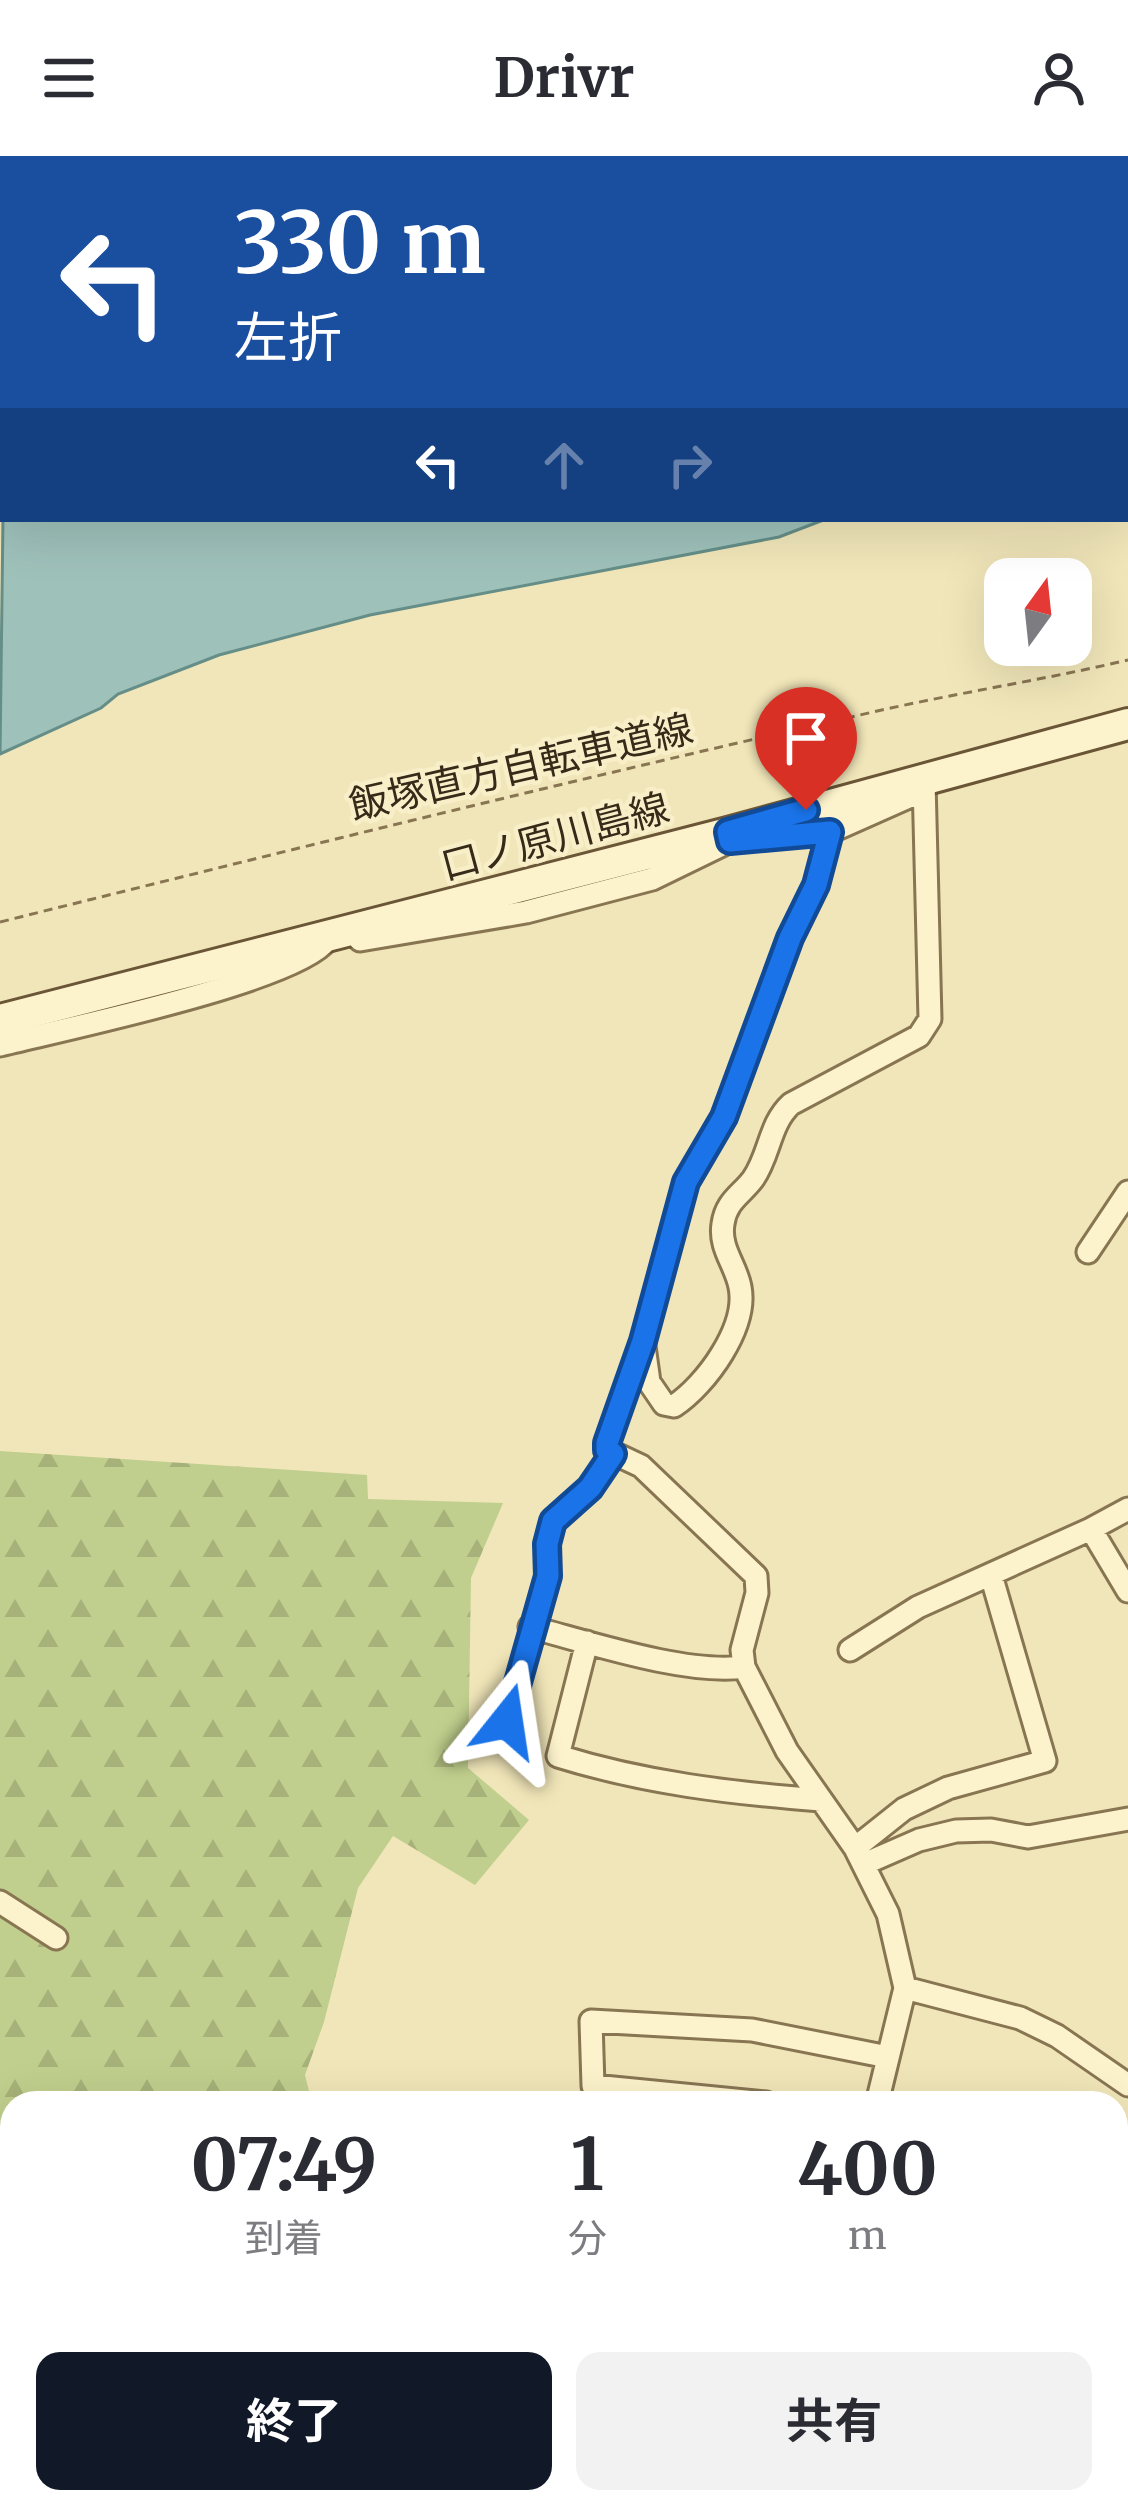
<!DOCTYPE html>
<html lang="ja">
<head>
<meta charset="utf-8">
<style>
	:root { --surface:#fff; --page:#f2f2f3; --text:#2b2b33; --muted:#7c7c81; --accent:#111827 }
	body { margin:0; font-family:Merriweather,"Noto Sans JP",serif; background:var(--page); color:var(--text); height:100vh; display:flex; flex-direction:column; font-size:45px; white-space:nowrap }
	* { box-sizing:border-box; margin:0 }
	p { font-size:39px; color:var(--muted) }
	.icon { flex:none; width:66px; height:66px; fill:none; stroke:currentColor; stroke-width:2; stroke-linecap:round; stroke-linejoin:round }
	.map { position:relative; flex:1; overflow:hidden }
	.sheet { position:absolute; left:0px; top:1935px; width:1128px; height:423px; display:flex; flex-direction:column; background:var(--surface); border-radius:36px 36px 0 0; box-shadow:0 12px 48px #0002 }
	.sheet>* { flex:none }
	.top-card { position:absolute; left:0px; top:0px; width:1128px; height:366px; box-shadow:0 12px 48px #0002; background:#1a4fa0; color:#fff; overflow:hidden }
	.needle { width:78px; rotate:15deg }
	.fabs { position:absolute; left:984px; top:402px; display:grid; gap:24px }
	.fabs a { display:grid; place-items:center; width:108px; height:108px; border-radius:24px; background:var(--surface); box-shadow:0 12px 48px #0002; font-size:60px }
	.pin { position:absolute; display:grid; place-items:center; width:102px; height:102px; color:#fff; margin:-123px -51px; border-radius:50% 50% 50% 0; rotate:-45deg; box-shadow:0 0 12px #0007 }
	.pin .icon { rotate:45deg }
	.me { position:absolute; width:132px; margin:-66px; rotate:15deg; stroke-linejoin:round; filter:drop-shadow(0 0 9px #0008) }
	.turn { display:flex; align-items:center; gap:42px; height:252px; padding:0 36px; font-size:54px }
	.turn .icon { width:156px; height:156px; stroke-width:2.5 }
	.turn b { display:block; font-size:84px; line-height:102px }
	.lanes { display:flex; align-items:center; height:114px; padding:0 36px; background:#0003; justify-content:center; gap:60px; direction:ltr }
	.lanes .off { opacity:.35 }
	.eta { display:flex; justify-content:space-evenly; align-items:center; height:204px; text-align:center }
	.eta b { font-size:72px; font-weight:700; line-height:84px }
	.action { display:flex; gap:24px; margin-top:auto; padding:24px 36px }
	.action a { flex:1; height:138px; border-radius:24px; background:var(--accent); color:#fff; font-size:48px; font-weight:700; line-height:138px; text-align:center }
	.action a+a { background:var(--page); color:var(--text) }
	header { display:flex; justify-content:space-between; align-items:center; height:156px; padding:0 36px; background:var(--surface); font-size:54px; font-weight:700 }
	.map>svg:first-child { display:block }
	.forest { fill:url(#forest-firs) }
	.water { fill:#9ec1ba; stroke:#658e88; stroke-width:3 }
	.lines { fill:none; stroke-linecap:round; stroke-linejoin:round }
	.stream { stroke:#658e88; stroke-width:6 }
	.minor-casing { stroke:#887552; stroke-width:27 }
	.tertiary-casing { stroke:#887552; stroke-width:33 }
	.secondary-casing { stroke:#6a5536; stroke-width:36 }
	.trunk-casing { stroke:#554228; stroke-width:39 }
	.path { stroke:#887552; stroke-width:3; stroke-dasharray:9 6; stroke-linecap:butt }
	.minor { stroke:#fcf3cc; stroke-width:21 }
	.tertiary { stroke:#fcf3cc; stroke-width:27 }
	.secondary { stroke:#fcf3cc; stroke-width:30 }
	.trunk { stroke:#f2ca66; stroke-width:33 }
	.route-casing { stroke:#114b97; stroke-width:30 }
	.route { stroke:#1a73e8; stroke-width:21 }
	.labels { text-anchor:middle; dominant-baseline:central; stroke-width:9; stroke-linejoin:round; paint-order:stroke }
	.street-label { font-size:39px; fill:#362a19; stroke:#f8efc9 }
</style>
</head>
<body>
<header><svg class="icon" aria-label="menu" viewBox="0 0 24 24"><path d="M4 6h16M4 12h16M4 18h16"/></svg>Drivr<svg class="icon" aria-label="person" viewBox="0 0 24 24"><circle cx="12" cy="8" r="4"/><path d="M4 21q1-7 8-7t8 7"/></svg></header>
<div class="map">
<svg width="1128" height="2357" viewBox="0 0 1128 2357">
	<defs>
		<pattern id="forest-firs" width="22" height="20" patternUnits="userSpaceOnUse" patternTransform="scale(3)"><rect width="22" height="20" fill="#c0cf8d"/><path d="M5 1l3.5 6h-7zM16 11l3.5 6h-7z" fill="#a6b279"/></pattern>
	</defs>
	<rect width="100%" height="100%" fill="#f1e6b9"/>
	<path class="forest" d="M0,1295L367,1319L368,1343L503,1347L471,1422L468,1612L529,1664L475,1729L393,1680L358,1732L324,1866L305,1919L312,1947H12V2346H353L324,2357H0Z"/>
	<path class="water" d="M3,360V363H826L779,381L370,459L219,499L118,538L101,552L0,598Z"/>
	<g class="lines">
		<path class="stream" d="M1116,2320L1128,2274
			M1109,2357L1111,2346"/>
		<defs>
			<path id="minor" d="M360,784L526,756L652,723L730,685L830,676
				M0,889C60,874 296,825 326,785
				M1088,1096L1128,1036
				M644,1190L649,1226L664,1248L674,1250C706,1229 748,1171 740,1131C736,1109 719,1092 723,1068C726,1045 741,1039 753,1023C770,999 769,968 791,948L919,880L930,863L924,625
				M1091,1373L1128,1353
				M530,1471C588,1486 686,1519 744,1511
				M587,1486L558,1600C645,1627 730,1637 821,1644
				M850,1494L918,1451L1091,1373L1128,1435
				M507,1565L548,1420L547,1389L553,1365L590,1332L613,1298
				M855,1692L904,1653L948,1632L1045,1605L991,1419
				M864,1708L919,1684L956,1675L991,1674L1028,1681L1128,1663
				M0,1746L56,1782
				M905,1832L1020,1862L1057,1880L1128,1929
				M766,1947L593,1930L591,1865L752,1874L888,1901
				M877,1947L905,1832L888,1758L855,1692L787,1595L744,1511L742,1494L757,1437L756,1420L641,1310L607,1294V1287L643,1185L686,1026L724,961L790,782L816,729L830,676L920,636
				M1116,1988L1128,1987
				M1116,2176L1128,2178
				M595,2346L611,2357
				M561,2357L570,2346
				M908,2357L924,2346"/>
			<path id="tertiary" d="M1116,2009L1128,2008
				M1116,2248L1128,2211
				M860,2346L862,2357
				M1090,2357L1092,2346"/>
			<path id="secondary" d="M0,864L728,677L1128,568"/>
			<path id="trunk" d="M670,3L681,0
				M0,175H3
				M1116,2083L1128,2081
				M389,2357L403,2346
				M435,2357L450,2346"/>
		</defs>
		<use href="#minor" class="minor-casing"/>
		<use href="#tertiary" class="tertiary-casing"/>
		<use href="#secondary" class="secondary-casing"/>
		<use href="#trunk" class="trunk-casing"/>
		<path class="path" d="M252,3L256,0
			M0,766C286,695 572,624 860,559C949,538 1039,525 1128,504"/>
		<use href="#minor" class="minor"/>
		<use href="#tertiary" class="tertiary"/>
		<use href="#secondary" class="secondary"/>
		<use href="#trunk" class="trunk"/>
	</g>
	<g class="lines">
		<defs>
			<path id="route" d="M507,1565L548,1420L547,1388L553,1365L590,1332L613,1298L607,1294V1287L643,1185L686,1026L724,961L790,782L816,729L830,676L730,685L728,676L806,654"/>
		</defs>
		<use href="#route" class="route-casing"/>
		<use href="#route" class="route"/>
	</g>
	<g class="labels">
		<g class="street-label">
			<text transform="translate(521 611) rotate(-13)">飯塚直方自転車道線</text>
			<text transform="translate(555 681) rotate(-15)">口ノ原川島線</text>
		</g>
	</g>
</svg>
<div class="fabs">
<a><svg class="needle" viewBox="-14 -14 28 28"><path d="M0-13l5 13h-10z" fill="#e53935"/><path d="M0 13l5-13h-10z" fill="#7c7c81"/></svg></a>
</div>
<div class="pin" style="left:806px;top:654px;background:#d93025"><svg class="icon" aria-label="arrive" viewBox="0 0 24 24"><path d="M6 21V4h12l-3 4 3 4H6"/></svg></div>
<svg class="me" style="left:507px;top:1565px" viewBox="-20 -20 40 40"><path d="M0-17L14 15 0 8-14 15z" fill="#1a73e8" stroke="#fff" stroke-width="4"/></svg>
<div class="top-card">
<div class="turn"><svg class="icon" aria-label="left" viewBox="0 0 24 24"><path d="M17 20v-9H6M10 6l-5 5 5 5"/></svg><div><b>330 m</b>左折</div></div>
<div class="lanes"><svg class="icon" aria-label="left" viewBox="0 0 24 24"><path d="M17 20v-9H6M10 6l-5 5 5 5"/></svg><svg class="icon off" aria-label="ahead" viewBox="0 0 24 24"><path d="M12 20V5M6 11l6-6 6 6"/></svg><svg class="icon off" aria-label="right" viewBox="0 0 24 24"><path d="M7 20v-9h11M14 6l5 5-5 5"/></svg></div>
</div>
<section class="sheet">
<div class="eta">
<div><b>07:49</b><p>到着</p></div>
<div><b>1</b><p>分</p></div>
<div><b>400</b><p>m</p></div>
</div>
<div class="action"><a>終了</a><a>共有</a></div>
</section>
</div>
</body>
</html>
